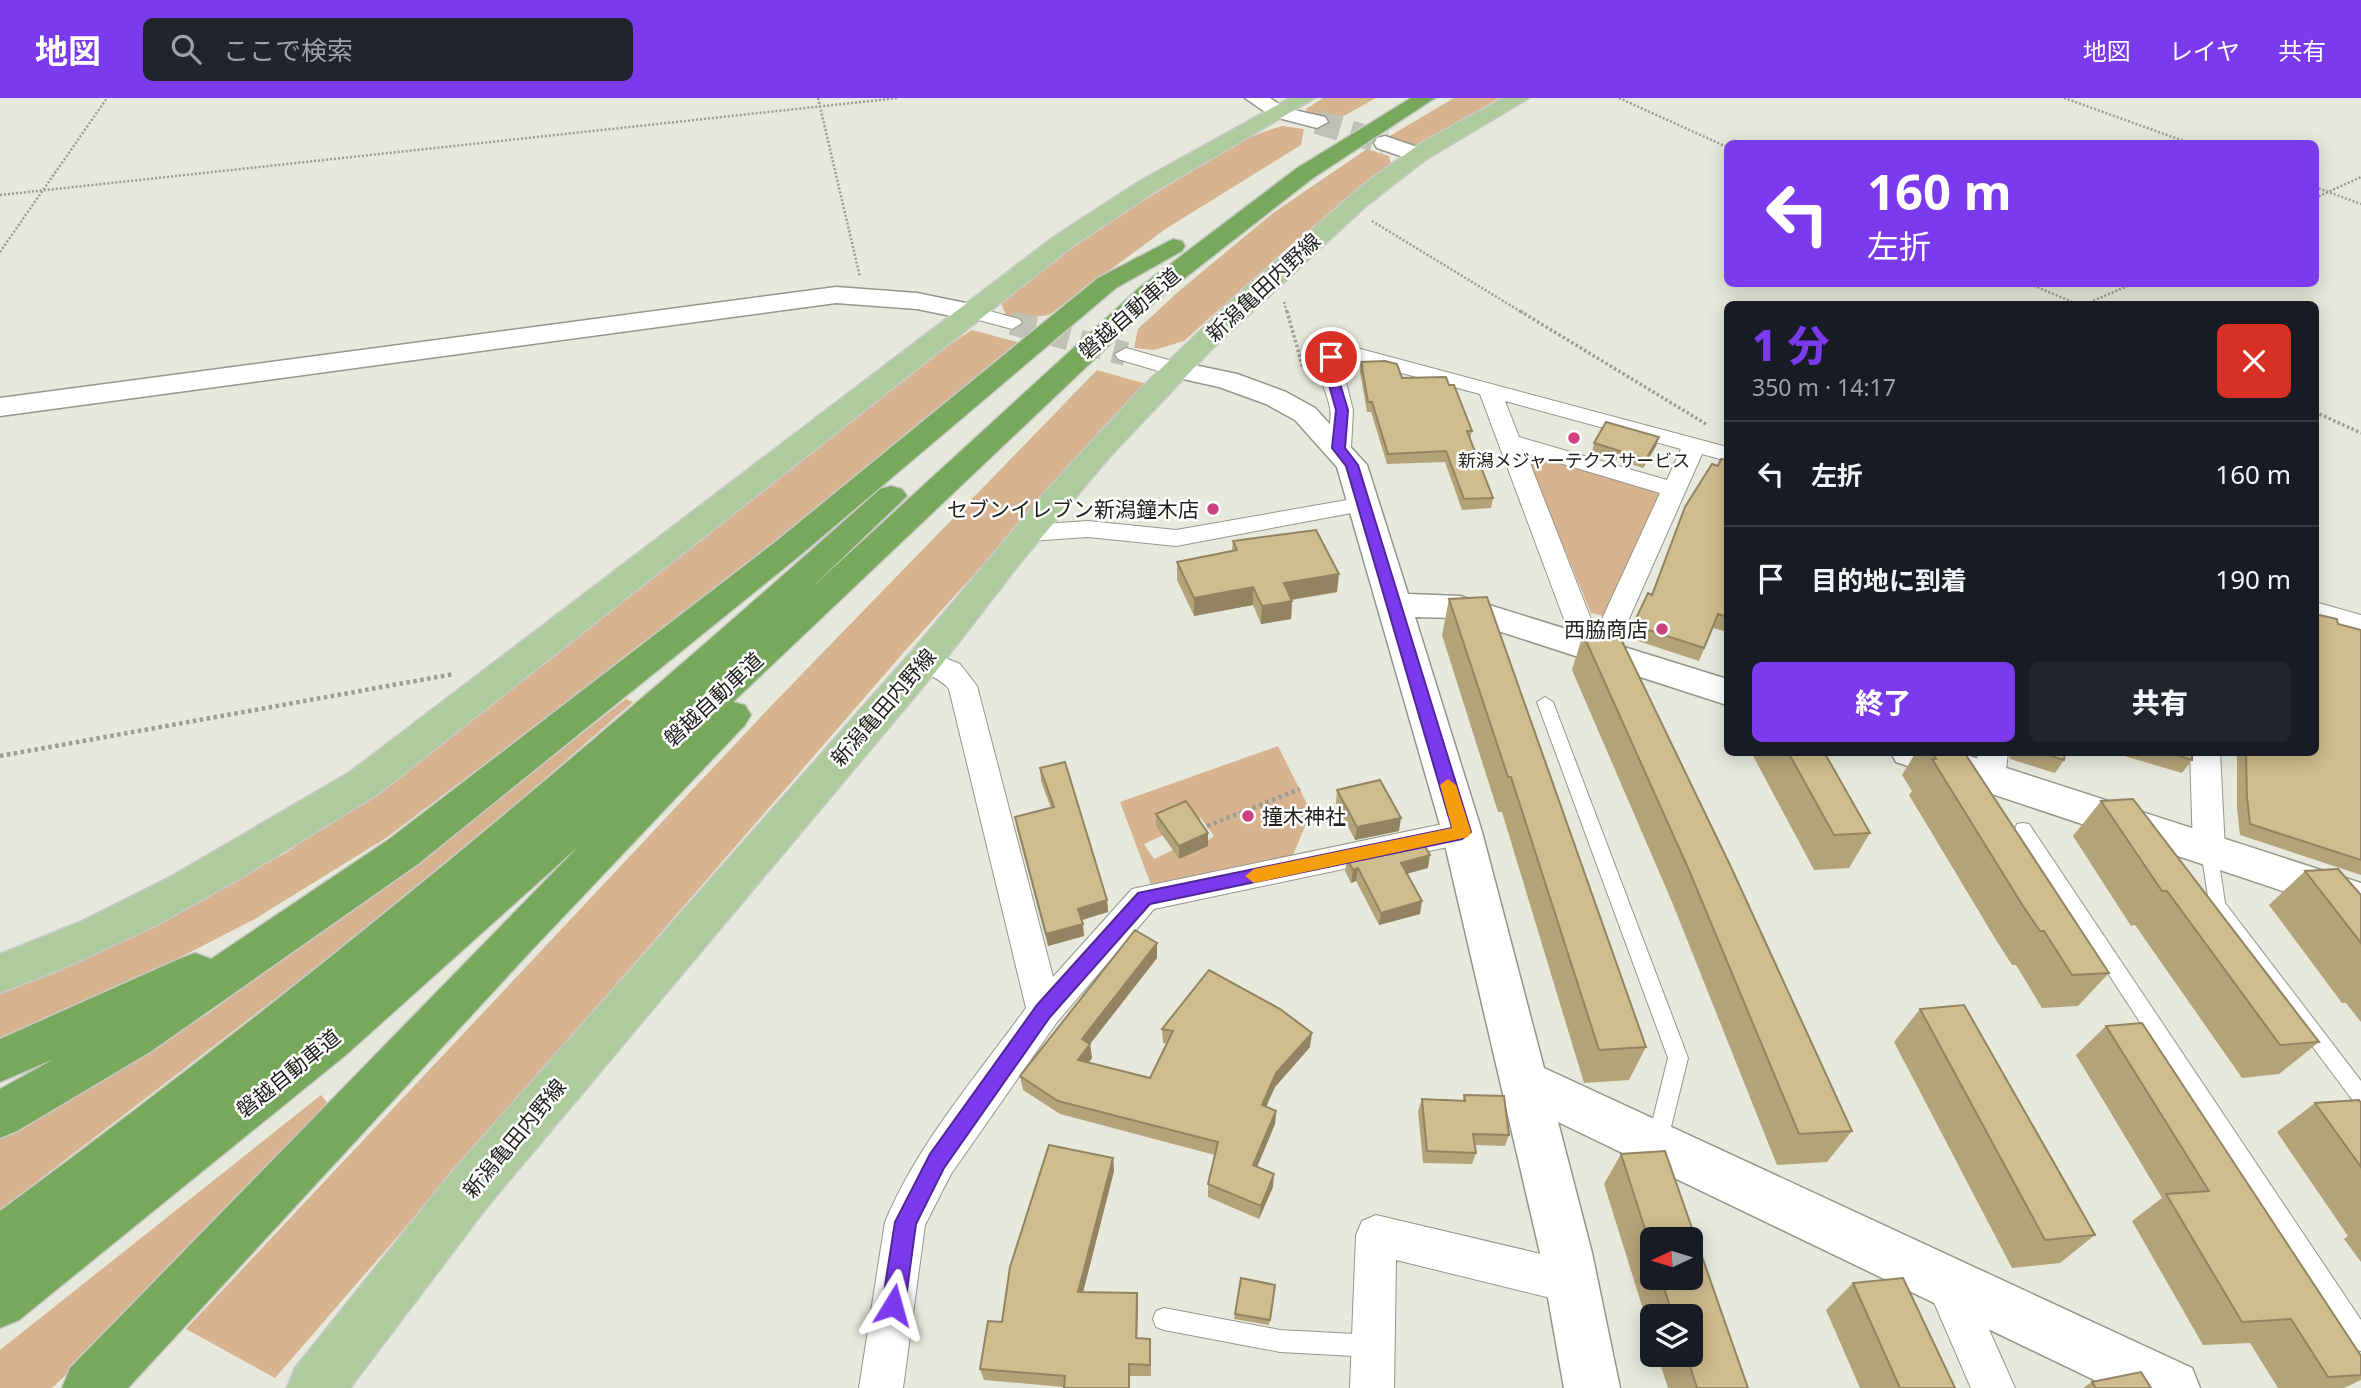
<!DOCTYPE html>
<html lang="ja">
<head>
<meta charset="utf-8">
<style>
	:root { --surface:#171b24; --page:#20242c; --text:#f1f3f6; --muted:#9ea1a6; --line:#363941; --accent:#7c3aed }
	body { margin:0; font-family:"Noto Sans","Noto Sans JP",sans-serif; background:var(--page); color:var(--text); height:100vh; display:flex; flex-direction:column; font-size:26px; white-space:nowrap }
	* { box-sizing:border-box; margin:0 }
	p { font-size:23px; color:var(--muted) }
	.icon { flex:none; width:38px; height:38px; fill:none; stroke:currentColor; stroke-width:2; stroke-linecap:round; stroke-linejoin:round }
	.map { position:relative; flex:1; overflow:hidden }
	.side { position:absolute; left:1724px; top:203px; width:595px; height:455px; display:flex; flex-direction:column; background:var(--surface); border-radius:10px; box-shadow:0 4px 18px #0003 }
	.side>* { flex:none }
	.top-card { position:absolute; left:1724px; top:42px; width:595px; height:147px; border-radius:10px; box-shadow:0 4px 18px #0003; background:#7c3aed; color:#fff; overflow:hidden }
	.needle { width:46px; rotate:266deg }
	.controls { position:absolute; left:1640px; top:1129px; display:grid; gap:14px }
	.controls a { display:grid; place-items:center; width:63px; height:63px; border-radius:10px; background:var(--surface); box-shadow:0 4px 18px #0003; font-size:35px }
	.pin { position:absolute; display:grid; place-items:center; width:60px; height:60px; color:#fff; margin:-30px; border:4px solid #fff; border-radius:50%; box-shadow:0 2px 7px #0007 }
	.me { position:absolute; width:77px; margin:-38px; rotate:8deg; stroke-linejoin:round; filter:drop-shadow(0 0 5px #0008) }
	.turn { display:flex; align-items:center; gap:24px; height:147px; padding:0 28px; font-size:32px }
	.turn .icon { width:91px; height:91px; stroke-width:2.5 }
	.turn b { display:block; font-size:49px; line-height:60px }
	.round { display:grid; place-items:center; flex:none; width:74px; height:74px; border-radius:10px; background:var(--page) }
	.headline { display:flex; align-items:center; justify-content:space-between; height:119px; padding:0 28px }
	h1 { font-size:42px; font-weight:800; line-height:52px; color:var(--accent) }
	.button { display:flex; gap:14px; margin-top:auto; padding:14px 28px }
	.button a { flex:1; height:80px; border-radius:10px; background:var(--accent); color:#fff; font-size:28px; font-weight:800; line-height:80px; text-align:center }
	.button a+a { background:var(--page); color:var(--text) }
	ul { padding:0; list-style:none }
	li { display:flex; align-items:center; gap:21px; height:105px; padding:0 28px; border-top:2px solid var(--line) }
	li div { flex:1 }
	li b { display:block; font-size:26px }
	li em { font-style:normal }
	header { display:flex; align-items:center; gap:42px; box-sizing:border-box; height:98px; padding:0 35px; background:var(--accent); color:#fff }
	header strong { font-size:33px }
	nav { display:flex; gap:38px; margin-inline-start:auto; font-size:24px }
	.search { width:490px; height:63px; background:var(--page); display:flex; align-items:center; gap:18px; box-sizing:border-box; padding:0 24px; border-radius:10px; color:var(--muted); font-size:26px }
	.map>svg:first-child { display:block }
	.green { fill:#d7b390; fill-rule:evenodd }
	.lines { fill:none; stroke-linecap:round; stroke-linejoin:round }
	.minor-tunnel { stroke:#bfc1b5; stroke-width:24; stroke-dasharray:24 11; stroke-linecap:butt }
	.tertiary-tunnel { stroke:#bfc1b5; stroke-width:24; stroke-dasharray:24 11; stroke-linecap:butt }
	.service-casing { stroke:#95968b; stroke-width:2 }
	.minor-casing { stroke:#95968b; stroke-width:2 }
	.tertiary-casing { stroke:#95968b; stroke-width:3 }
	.primary-casing { stroke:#c9c9c8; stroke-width:3 }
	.motorway-casing { stroke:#c9c9c8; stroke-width:3 }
	.path-far2 { stroke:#9b9c92; stroke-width:2.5; stroke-dasharray:2 2; stroke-linecap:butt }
	.path-far1 { stroke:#9b9c92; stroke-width:3.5; stroke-dasharray:2.5 2.5; stroke-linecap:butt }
	.path { stroke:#9b9c92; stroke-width:4.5; stroke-dasharray:3.5 3.5; stroke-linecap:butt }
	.service { fill:#fff; fill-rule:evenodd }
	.minor { fill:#fff; fill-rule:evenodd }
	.tertiary { fill:#fff; fill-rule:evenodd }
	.primary { fill:#aecb9d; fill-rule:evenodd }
	.motorway { fill:#78a85b; fill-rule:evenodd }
	.wall { fill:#b3a379; fill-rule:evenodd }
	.shaded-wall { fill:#928463 }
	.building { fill:#d0bd8d; stroke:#928463; stroke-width:2 }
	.route { fill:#7c3aed; stroke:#51269a; stroke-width:2 }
	.slow { fill:#f59e0b }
	.poi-dot { fill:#cb427f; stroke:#fff; stroke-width:2.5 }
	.labels { text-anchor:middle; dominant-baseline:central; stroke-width:5; stroke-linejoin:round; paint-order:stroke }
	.far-poi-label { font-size:18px; fill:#1f1f1b; stroke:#fff }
	.street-label { font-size:21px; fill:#1f1f1b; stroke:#fff }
	.poi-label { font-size:21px; fill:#1f1f1b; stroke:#fff; text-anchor:end }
</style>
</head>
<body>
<header>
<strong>地図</strong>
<div class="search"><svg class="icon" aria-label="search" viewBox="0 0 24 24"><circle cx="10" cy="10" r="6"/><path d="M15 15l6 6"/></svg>ここで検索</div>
<nav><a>地図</a><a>レイヤ</a><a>共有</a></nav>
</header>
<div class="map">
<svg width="2361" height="1290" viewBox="0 0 2361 1290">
	<rect width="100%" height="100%" fill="#e7e9dc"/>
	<path class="green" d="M1323,0H1376L1333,24L1308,16L1306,11Z
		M1454,0H1499L1419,48L1383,42Z
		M1283,28L1304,31L1301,47L1167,130L1049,217L1013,222L1007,219L1000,203C1060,157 1122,115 1187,76C1217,58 1248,36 1283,28Z
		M1367,51L1389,58L1392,70L1293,145L1184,243L1154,252L1134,250L1138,231L1179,193L1273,115Z
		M972,232L1021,245L676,522L386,740L253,822L83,909L0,946V896L149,829L286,755L463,627L937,254Z
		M1097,272L1146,286L904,554L275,1280L186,1231L770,609Z
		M1525,356L1655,392L1662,401L1608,519L1591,515Z
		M626,601L633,604L479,738L314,871L0,1112V1039L209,915L478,717Z
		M1278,648L1311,714L1293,757L1151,787L1120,704ZM1201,720L1214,738L1180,761L1173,752L1154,761L1144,746Z
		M321,997L339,1020L52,1290H0V1252Z"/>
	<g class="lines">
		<path class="minor-tunnel" d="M1012,225L1126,256"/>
		<path class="tertiary-tunnel" d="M1317,24L1385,45"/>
		<defs>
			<path id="service" d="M1545,599L1553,604L1688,960L1667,1045L1664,1052L1657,1055L1650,1052L1647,1045L1668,960L1537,604Z
				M2023,725L2029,726L2361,1222V1253L2353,1250L2017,736L2015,731L2017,726Z
				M2209,745L2215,747L2217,752L2225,805L2361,983V1007L2354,1004L2210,812L2201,752L2203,747Z
				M1164,1210L1280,1232L1373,1237L1381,1240L1384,1248L1381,1256L1373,1259L1280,1254L1164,1232L1156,1229L1153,1221L1156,1213Z"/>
			<path id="minor" d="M971,208L1019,221L1022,225L1012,231L964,218L961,214Z
				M1353,249L1727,349V363L1702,356L1612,559C1599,562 1590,558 1578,555L1574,548L1480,296L1353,262L1341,264L1353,312L1351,350L1347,355H1331L1327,350C1328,337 1332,322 1330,310C1327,293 1313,270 1323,254ZM1505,303L1681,351L1667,382L1519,339ZM1526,355L1660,395L1596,534Z
				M1126,250L1183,266L1186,271L1175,278L1118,261L1115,256Z
				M1364,399L1373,401L1376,406L1373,411L1176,448L1088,439L1029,443L1020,441L1016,435L1020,429L1029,427L1088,423L1176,432Z
				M2315,504L2361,517V535L2315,522Z
				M925,552L960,566L977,588L1053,879L1132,791L1462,722L1473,725L1478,734L1473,743L1462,746L1154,811L1057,924L951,1076L925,1127L903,1290H859L885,1124C918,1045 976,979 1026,910L949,591C939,578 919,576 911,562L915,555Z
				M1978,654H2008L2005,681L2001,689L1990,692L1979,689L1975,681Z
				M2190,654H2220L2225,752L2220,761L2209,765L2198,761L2193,752Z
				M1376,1117L1571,1163L1586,1169L1592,1184L1586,1199L1571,1205L1396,1162L1394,1290H1350L1356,1137L1362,1123Z
				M1947,1165L1962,1171L2015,1290H1971L1926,1186L1932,1171Z"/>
			<path id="tertiary" d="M1245,0H1270L1285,10L1325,19L1328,24L1317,30L1271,18Z
				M1385,38L1426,52L1429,57L1418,64L1377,50L1374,45L1377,40Z
				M836,189L917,195L980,208L984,214L980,220L971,222L917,211L836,205L0,318V300Z
				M1175,263L1237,276L1286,294L1315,310L1367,367L1408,496L1460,498L1727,581V607L1458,520L1415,519L1482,734L1544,970L2192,1270L2200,1290H2111L1558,1024L1592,1155L1620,1290H1564L1540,1155L1442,734L1337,369L1295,322L1266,306L1219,289L1165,277L1161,271L1165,265Z
				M1891,654H1957L2361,785V819L1896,664Z"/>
			<path id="primary" d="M1290,0H1315L1156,93L1073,148L378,696L246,777L157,827L64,870L0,895V856L80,824L172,778L350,674L1055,138L1140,83Z
				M1503,0H1529L1425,62L1366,108L1210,253L1114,354L1024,460L938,571L487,1109L350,1290H287L295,1270L451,1075L912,553L1046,393L1141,290L1241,193L1364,86L1421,45Z"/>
			<path id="motorway" d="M1411,0H1435L1313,80L1158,201L733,604L745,607L751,617L745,627L530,854L128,1290H62L70,1270L580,747L347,956L19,1222L0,1230V1113C306,888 597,645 880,391L891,388L902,391L907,398L808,493L1140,189L1297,70Z
				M1173,141L1182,143L1185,148L1182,153L1116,190L798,459L418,766L150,954L17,1033L0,1040V991L54,961L0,984V941L179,861L195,855L211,861L388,742L774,445L1098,180Z"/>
		</defs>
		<use href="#service" class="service-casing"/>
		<use href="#minor" class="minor-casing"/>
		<use href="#tertiary" class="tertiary-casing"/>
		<use href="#primary" class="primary-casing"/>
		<use href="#motorway" class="motorway-casing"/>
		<path class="path-far2" d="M818,0L860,179
			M1619,0L1727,49
			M2064,0L2192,46
			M2315,89L2361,106
			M0,97L898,0
			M2315,100L2361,79
			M1372,123L1523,215
			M0,154L107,0
			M2030,186L2077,206
			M1284,204L1287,215
			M2086,206L2132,186"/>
		<path class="path-far1" d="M1287,213L1303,270
			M1520,213L1706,326
			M2315,314L2361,335"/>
		<path class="path" d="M0,658L454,576
			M1207,728L1300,691"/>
		<use href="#service" class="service"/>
		<use href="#minor" class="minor"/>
		<use href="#tertiary" class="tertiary"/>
		<use href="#primary" class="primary"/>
		<use href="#motorway" class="motorway"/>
	</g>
	<path class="wall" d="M1361,264L1402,280L1449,287L1472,333L1470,341L1493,400L1491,410L1462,412L1445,364L1387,366L1371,314H1367L1360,274Z
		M1659,339L1656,348L1643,370L1592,354L1594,345Z
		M1727,362V534L1713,530L1699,563L1629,540L1633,527L1652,497L1718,368Z
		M1233,443L1337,494L1292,502L1291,521L1261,526L1253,507L1194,518L1177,482V464L1232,453Z
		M1449,501L1646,949L1629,982L1584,985L1502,714H1498L1442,537Z
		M2338,526L2361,532V777L2240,737L2237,710V654H2315Z
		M1583,536L1852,1033L1827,1064L1777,1067L1672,804L1572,572Z
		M1751,654H1824L1870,735L1849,770L1814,772Z
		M1916,654H1964L2109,875L2078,908L2042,910L2016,867H2012L1996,842L1909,697L1912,693L1902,677Z
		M2010,654H2065L2064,662L2055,675L2010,661Z
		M2111,654H2192V662L2182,675Z
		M1040,670L1107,802L1108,814L1081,822L1084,838L1048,848L1017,731L1015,719L1051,710L1041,683Z
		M1337,692L1399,733L1355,742L1336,705Z
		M2101,703L2319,944L2279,976L2242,980L2135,827L2131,828L2073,738Z
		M1156,716L1208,735V748L1179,761L1156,728Z
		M1347,761L1428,770L1407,775L1420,816L1379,827L1356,783L1351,785L1345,773Z
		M2305,773L2361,797V924L2346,905H2342L2269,807Z
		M1157,845V860L1090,946L1092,960L1089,964L1150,980L1167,946L1163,945L1162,931L1310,949L1275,989L1266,1008L1276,1013L1275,1026L1257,1069L1273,1089L1259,1121L1208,1099V1086L1215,1057L1060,1016L1023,992L1020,978Z
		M1920,911L2095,1137L2060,1165L2012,1170L1894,944Z
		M2106,928L2361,1258V1282L2344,1290H2278L2250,1245L2203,1247L2132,1123L2162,1100L2076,957Z
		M1464,997L1509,1037L1505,1048L1475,1047L1476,1055L1472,1066L1423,1065L1418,1013L1422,1001L1463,1002Z
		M2315,1005H2361V1164L2344,1141L2348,1138L2277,1034Z
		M1665,1053L1748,1290H1668L1657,1256H1690V1218H1652V1240L1604,1086L1621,1056ZM1652,1141H1690V1180H1652Z
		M1113,1060L1114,1073L1083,1194L1137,1195V1240L1151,1252V1278H1130L1064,1289L984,1282L980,1271Z
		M1853,1185L1955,1290H1860L1826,1212Z
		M1275,1187L1269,1227L1234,1221L1235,1216Z
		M2092,1284L2151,1290H2083Z"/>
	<path class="shaded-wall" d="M1659,339L1656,348L1643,370L1646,361Z
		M1339,476L1337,494L1282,503L1284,485Z
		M1253,489V507L1194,518V500Z
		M1292,503L1291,521L1261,526L1262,508Z
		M1401,720L1399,733L1355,742L1357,729Z
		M1208,735V748L1179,761V748Z
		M1430,757L1428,770L1399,778L1401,765Z
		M1358,770L1356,783L1351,785L1353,772Z
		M1107,802L1108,814L1079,823L1078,811Z
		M1422,803L1420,816L1379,827L1381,815Z
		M1083,826L1084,838L1048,848L1046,836Z
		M1157,845V860L1090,946L1092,960L1080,976L1078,962L1082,941Z
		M1312,935L1310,949L1275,989L1261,1020L1262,1007L1276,975Z
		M1276,1013L1275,1026L1252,1081L1253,1067Z
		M1113,1060L1114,1073L1080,1206L1078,1194Z
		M1274,1076L1273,1089L1259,1121L1261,1108Z
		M1137,1195L1138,1207L1137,1252L1136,1240Z"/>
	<path class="building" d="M1385,263L1397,266L1402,280L1446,279L1449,287H1454L1472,333H1467L1493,400L1464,401L1446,353L1388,356L1372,304H1368L1361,264Z
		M1606,324L1659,339L1646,361L1594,345Z
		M1721,361L1727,362V519L1718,516L1704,550L1633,527L1648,495L1652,497L1685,409L1712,366L1718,368Z
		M1316,432L1339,476L1284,485L1292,503L1262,508L1253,489L1194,500L1177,464L1237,452L1233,443Z
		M1487,499L1646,949L1599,952L1511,679H1508L1449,501Z
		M2315,516L2337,521L2338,526L2361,532V762L2250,726L2247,699L2246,654H2315Z
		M1618,535L1730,767L1852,1033L1799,1036L1688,770L1583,536Z
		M1788,654H1824L1870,735L1834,737Z
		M1932,654H1964L2109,875L2072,877L2044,833H2040L2023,808L1932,661H1936Z
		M2039,654H2065L2064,662Z
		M2166,654H2192V662Z
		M1065,664L1107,802L1078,811L1083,826L1046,836L1015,719L1054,709L1040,670Z
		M1380,682L1401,720L1357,729L1337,692Z
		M2133,701L2319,944L2280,947L2167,793H2162L2101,703Z
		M1186,703L1208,735L1179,748L1156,716Z
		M1423,745L1430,757L1401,765L1422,803L1381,815L1358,770L1353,772L1347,761Z
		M2338,771L2361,797V845L2305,773Z
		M1135,832L1157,845L1082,941L1090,946L1078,962L1150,980L1173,933L1162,931L1209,872L1280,911L1312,935L1276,975L1262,1007L1276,1013L1253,1067L1274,1076L1261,1108L1208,1086L1218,1044L1058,1003L1020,978Z
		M1964,907L2095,1137L2045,1142L1920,911Z
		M2142,925L2361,1258V1277L2328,1279L2291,1221L2242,1224L2166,1096L2209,1093L2106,928Z
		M1464,997L1504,998L1509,1037L1473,1036L1476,1055L1427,1053L1422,1001L1465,1003Z
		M2359,1002L2361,1005V1069L2315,1005Z
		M1049,1047L1113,1060L1078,1194L1137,1195L1136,1240L1150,1241V1267L1129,1266V1290H1064L1065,1278L980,1271L988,1223L1002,1224L1010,1169Z
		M1665,1053L1748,1290H1697L1686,1256H1690V1218H1673L1661,1180H1690V1141H1652V1153L1621,1056Z
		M1241,1180L1275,1187L1270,1222L1235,1216Z
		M1903,1180L1955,1290H1900L1853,1185Z
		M2141,1274L2151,1290H2096L2092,1284Z"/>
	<path class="route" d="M1327,257L1337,259L1335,269L1348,312L1345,350L1358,367L1471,734L1462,741L1150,806L1050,919L944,1070L916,1126L905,1207L901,1215L893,1218L885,1215L882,1207L895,1124L930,1056L1037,907L1138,795L1452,730L1346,368L1332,350L1336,312L1324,269Z"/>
	<path class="slow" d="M1448,681L1456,687L1471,734L1468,739L1254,785L1245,778L1254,771L1452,730L1440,687Z"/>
	<g class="poi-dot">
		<circle cx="1574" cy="340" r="7"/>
		<circle cx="1213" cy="411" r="7"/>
		<circle cx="1662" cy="531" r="7"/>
		<circle cx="1248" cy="718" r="7"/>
	</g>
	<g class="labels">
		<g class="far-poi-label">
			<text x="1574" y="362">新潟メジャーテクスサービス</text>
		</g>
		<g class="street-label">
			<text transform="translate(1263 189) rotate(-43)">新潟亀田内野線</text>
			<text transform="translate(1129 215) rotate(-41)">磐越自動車道</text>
			<text transform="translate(713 601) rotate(-43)">磐越自動車道</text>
			<text transform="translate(883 609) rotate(-49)">新潟亀田内野線</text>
			<text transform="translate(288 975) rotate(-39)">磐越自動車道</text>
			<text transform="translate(514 1040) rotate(-50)">新潟亀田内野線</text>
		</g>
		<g class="poi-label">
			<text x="1199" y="411">セブンイレブン新潟鐘木店</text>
			<text x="1648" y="531">西脇商店</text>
			<text x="1262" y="718" text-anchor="start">撞木神社</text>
		</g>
	</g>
</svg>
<div class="controls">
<a><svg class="needle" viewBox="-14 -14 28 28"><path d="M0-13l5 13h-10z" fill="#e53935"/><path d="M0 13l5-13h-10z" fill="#9ea1a6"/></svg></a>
<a><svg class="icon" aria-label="layers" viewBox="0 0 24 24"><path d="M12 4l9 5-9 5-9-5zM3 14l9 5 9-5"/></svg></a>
</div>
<div class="pin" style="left:1331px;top:259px;background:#d93025"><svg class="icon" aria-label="arrive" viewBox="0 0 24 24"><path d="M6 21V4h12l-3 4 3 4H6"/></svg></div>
<svg class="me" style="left:893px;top:1207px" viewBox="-20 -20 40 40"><path d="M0-17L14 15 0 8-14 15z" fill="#7c3aed" stroke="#fff" stroke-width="4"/></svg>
<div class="top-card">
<div class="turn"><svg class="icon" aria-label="left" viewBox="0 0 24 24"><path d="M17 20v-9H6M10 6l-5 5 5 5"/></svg><div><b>160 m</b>左折</div></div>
</div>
<section class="side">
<div class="headline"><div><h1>1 分</h1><p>350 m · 14:17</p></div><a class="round" style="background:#d93025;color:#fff"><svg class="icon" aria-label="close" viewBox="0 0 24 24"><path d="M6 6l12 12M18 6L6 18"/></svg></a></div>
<ul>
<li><svg class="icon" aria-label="left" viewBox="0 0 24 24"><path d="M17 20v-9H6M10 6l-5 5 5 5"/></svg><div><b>左折</b></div><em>160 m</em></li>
<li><svg class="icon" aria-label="arrive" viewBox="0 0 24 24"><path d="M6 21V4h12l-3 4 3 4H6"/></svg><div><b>目的地に到着</b></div><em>190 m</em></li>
</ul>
<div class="button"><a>終了</a><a>共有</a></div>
</section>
</div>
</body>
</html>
